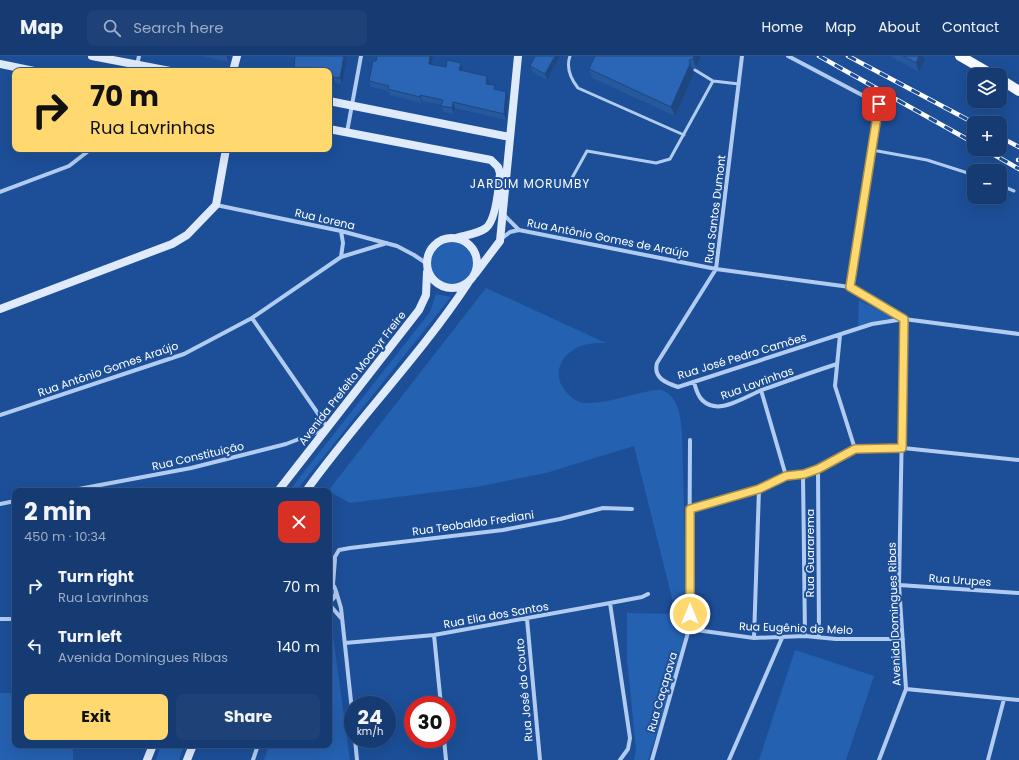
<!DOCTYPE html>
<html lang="en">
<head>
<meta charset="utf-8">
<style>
	:root { --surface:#153b72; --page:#1e4277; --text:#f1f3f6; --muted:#9dadc4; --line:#345584; --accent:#ffd970 }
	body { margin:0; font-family:Poppins,sans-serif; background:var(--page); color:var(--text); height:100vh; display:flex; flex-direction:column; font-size:15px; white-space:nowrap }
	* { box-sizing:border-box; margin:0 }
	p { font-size:13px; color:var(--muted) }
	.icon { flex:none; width:22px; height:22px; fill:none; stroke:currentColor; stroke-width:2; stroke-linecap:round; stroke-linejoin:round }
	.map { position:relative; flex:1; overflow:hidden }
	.details { position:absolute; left:12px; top:432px; width:320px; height:260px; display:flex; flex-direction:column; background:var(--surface); border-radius:8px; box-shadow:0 4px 16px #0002,0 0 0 1px var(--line) }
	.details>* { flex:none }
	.top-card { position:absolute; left:12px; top:12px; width:320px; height:84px; border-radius:8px; box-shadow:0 4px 16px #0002,0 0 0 1px var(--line); background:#ffd970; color:#111; overflow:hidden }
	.controls { position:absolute; left:967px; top:12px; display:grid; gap:8px }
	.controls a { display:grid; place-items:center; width:40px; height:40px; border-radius:8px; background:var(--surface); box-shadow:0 4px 16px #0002,0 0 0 1px var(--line); font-size:20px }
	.speed { position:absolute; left:344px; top:640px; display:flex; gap:8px; font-size:20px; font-weight:700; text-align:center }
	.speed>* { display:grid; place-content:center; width:52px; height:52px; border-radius:50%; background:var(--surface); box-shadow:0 4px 16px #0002,0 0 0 1px var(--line); line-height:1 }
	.speed small { font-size:10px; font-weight:400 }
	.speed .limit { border:6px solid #d22; background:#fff; color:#111 }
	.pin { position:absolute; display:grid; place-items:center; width:34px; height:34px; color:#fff; margin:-17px; border-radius:8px; box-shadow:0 2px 6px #0006 }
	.me { position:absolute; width:44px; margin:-22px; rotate:0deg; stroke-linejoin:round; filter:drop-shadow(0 0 3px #0008) }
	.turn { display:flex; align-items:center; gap:14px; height:84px; padding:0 12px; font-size:18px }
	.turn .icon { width:52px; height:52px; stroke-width:2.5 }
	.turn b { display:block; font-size:28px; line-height:34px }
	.round { display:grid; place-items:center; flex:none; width:42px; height:42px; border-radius:8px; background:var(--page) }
	.headline { display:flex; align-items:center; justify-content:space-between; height:68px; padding:0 12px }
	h1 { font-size:24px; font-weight:700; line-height:30px }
	.action { display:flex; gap:8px; margin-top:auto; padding:8px 12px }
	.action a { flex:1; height:46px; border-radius:8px; background:var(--accent); color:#111; font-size:16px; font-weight:700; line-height:46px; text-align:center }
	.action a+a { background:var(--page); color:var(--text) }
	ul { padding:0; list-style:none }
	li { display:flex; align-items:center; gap:12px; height:60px; padding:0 12px }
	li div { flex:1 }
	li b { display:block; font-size:15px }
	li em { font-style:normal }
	header { display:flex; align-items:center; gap:24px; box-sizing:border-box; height:56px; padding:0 20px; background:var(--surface); border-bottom:1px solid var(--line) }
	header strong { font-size:19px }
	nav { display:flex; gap:22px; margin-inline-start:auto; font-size:14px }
	.search { width:280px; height:36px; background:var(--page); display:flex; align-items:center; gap:10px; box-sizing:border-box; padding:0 14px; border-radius:8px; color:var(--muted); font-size:15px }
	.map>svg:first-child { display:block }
	.green { fill:#2561b1 }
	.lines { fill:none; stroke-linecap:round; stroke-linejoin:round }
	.lane { stroke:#b1ccf0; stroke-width:3 }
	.street { stroke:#b1ccf0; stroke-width:4 }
	.secondary { stroke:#dfeafb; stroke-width:8 }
	.primary { stroke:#fafcff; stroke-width:10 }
	.rail-casing { stroke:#fff; stroke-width:4.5 }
	.rail { stroke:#1c4f98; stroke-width:3; stroke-dasharray:9; stroke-linecap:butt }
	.wall { fill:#25589d }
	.shaded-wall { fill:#1e477f }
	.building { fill:#2b66b6; stroke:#1e477f }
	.route-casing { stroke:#a68d49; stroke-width:10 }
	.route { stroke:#ffd970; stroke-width:7 }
	.labels { text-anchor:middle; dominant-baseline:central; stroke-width:4; stroke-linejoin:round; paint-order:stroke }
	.street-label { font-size:11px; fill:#fff; stroke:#1c4f98 }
	.neighbourhood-label { font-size:12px; letter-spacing:1px; fill:#fff; stroke:#1c4f98 }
</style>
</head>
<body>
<header>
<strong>Map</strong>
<div class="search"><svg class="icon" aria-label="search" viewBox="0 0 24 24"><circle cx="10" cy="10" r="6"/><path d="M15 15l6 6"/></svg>Search here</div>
<nav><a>Home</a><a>Map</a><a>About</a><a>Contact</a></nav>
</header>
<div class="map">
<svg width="1019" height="704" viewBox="0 0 1019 704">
	<rect width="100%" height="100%" fill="#1c4f98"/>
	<path class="green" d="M429 207a22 22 0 1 1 44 0a22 22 0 1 1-44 0Z
		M486,232L606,287C599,287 591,287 584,289C566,294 552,312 562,330C566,337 572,343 580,346C603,352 653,329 664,335C679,343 680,359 682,375L687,561L680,603L648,704H634L636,694L627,603V557L676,558L634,390L546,417L476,431L350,447L328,435Z
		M436,238L451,241L296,435H289L430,256Z
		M859,244L896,263L858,271Z
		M329,561L331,565L350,704H264L269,689H329Z
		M795,594L874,620L846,704H759Z
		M0,637H15V689H73V704H0Z
		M161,689H184L179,704H156Z"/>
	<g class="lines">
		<path class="lane" d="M570,0C566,11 571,23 578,32L684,79
			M695,14L713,25
			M872,94L927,104L974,119
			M1000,129L1014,135
			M567,131L587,95L656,107L670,103L713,25L739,28"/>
		<path class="street" d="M742,0L716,213L657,307C653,322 666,327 678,331L872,268L904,263L1019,278
			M788,0L879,48L850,231
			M137,9L139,0
			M347,76L361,0
			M0,136L69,110L91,93
			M216,149L341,175L397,190L414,199L426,207
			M504,159L519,174
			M341,175L343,187L341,201
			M501,183L510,176L519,174L716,213L850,231L903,263
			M840,279L835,330L855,393
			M694,326C697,338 701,348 714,350C727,353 749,339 762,334C787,325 812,316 837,308
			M761,334L786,420
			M0,359L184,298L252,262L341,201L387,187
			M818,413L819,581
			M803,418L805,580
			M68,435L191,412L286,388L328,372L252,262
			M0,448L15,445
			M690,453L759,433L786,420L803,418L818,413L855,393L903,392L1019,404
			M329,511L339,494L350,492L503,474L560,463L603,452L632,453
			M329,526C338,531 338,541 329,546
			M333,528L335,503
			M899,529L1019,537
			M336,535L341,552L353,664
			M610,547L630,682L628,693L620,704
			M329,548L341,562
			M0,563H15
			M527,563L540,704
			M689,573L754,582L805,580L836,583H903
			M434,579L441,649
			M754,582L759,433
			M345,587L434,579L610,547L642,541L648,538
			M906,633L1019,644
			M355,683L357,704
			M444,683L446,704
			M253,704L258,689
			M652,704L689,573L690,384
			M729,704L782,582
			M879,704L906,633L899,529L904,263
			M988,704L1004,643"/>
		<path class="secondary" d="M92,0L170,15
			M0,8L34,15
			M233,15L237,0
			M329,45L510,81
			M329,73L491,104L498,111L500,117C499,130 496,164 486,172C478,178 466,179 456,182
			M427 207a25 25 0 1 1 50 0a25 25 0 1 1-50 0Z
			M475,218L500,185L518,0
			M0,253L172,188L187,179L216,149L226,93
			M278,435L419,254L426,239L427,216
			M306,435C357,364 420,300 468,227
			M147,704L153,689
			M187,704L193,689"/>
		<path class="primary" d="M960,0L993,19
			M1000,23L1019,35"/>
		<defs>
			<path id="rail" d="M819,0L974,87
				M848,0L974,67
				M1000,81L1019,91
				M984,93L1019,113
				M1018,104H1019"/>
		</defs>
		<use href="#rail" class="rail-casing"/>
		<use href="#rail" class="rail"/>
	</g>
	<path class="wall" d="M201,0H230L229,6Z
		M286,0H346L347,2L342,28L335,27L334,31L329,30V15H295L294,11L295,1Z
		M433,0L432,8L446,11L463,13L462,15L487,20L489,26V28L497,34L506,36L508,41L506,64L455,52L454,58L444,56L441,50L442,49L422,45V47L390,39L389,35L371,31L369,25L376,5Z
		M535,0H560L547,24L533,16L530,10Z
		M595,0H701L696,11L692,13L694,17L675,60L592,22L589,13Z
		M890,0H923L925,4L919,16Z"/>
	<path class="shaded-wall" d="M227,0H230L229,6L227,1Z
		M344,0H346L347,2L342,28L340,22Z
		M430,0H433L431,13L429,8Z
		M555,0H560L547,24L545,18Z
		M694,0H701L696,11L693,3Z
		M919,0H923L925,4L919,16L916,7Z
		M461,7L463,13L461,20L459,14Z
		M690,8L694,17L675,60L671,51Z
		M487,20L489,26L488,33L486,28Z
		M333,21L335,27L334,31L332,25Z
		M506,36L508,41L506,64L504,58Z
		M420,39L422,45V47L420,41Z
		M453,46L455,52L454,58L452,52Z"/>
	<path class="building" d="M295,0H344L340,22L333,21L332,25H329V15H307V13L294,11Z
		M377,0H430L429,8L446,11L447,4L461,7L459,14L487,20L486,28L495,29L494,33L506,36L504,58L453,46L452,52L441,50L443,44L420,39V41L388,33L389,30L369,25L373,5H376Z
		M535,0H555L545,18L530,10Z
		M595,0H694L693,3L689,4L690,8L671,51L589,13Z
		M903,0H919L916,7Z"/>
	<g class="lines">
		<defs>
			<path id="route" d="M690,558V453L759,433L786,420L804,418L818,413L855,393L902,392L904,263L850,231L879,48"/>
		</defs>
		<use href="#route" class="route-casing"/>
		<use href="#route" class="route"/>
	</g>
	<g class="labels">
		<g class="street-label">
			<text transform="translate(715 153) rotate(-83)">Rua Santos Dumont</text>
			<text transform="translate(325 163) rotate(13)">Rua Lorena</text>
			<text transform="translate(608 182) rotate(11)">Rua Antônio Gomes de Araújo</text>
			<text transform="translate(742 300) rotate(-17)">Rua José Pedro Camões</text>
			<text transform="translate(108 313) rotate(-19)">Rua Antônio Gomes Araújo</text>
			<text transform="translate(352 322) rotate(-52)">Avenida Prefeito Moacyr Freire</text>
			<text transform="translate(757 327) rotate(-20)">Rua Lavrinhas</text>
			<text transform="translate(198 400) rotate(-13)">Rua Constituição</text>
			<text transform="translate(473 467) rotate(-8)">Rua Teobaldo Frediani</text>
			<text transform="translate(810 497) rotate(-90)">Rua Guararema</text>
			<text transform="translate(960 524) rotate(4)">Rua Urupes</text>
			<text transform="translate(894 558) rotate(-92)">Avenida Domingues Ribas</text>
			<text transform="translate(496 559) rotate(-10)">Rua Elia dos Santos</text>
			<text transform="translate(796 572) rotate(2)">Rua Eugênio de Melo</text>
			<text transform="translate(524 634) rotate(-95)">Rua José do Couto</text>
			<text transform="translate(662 636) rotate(-74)">Rua Caçapava</text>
		</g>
		<g class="neighbourhood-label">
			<text x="530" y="127">JARDIM MORUMBY</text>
		</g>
	</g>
</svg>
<div class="controls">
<a><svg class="icon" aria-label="layers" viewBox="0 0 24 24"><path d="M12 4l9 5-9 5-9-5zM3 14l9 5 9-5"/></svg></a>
<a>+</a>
<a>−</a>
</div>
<div class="speed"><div>24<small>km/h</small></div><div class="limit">30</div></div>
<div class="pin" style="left:879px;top:48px;background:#d93025"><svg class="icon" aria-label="arrive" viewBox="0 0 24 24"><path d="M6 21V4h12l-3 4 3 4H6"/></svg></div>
<svg class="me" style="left:690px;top:558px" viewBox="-20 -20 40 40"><circle r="17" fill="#ffd970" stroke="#fff" stroke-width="3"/><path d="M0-11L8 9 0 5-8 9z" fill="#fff"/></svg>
<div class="top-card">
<div class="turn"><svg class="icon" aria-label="right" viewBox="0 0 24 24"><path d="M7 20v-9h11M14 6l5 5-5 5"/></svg><div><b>70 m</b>Rua Lavrinhas</div></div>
</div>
<section class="details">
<div class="headline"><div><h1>2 min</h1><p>450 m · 10:34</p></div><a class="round" style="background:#d93025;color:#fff"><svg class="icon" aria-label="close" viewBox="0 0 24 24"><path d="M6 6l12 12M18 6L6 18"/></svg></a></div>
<ul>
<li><svg class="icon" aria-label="right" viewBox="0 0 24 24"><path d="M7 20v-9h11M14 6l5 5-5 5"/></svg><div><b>Turn right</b><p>Rua Lavrinhas</p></div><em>70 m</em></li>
<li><svg class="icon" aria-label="left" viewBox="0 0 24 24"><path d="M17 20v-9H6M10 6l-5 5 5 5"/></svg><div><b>Turn left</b><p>Avenida Domingues Ribas</p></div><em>140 m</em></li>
</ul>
<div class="action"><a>Exit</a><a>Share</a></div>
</section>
</div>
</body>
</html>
